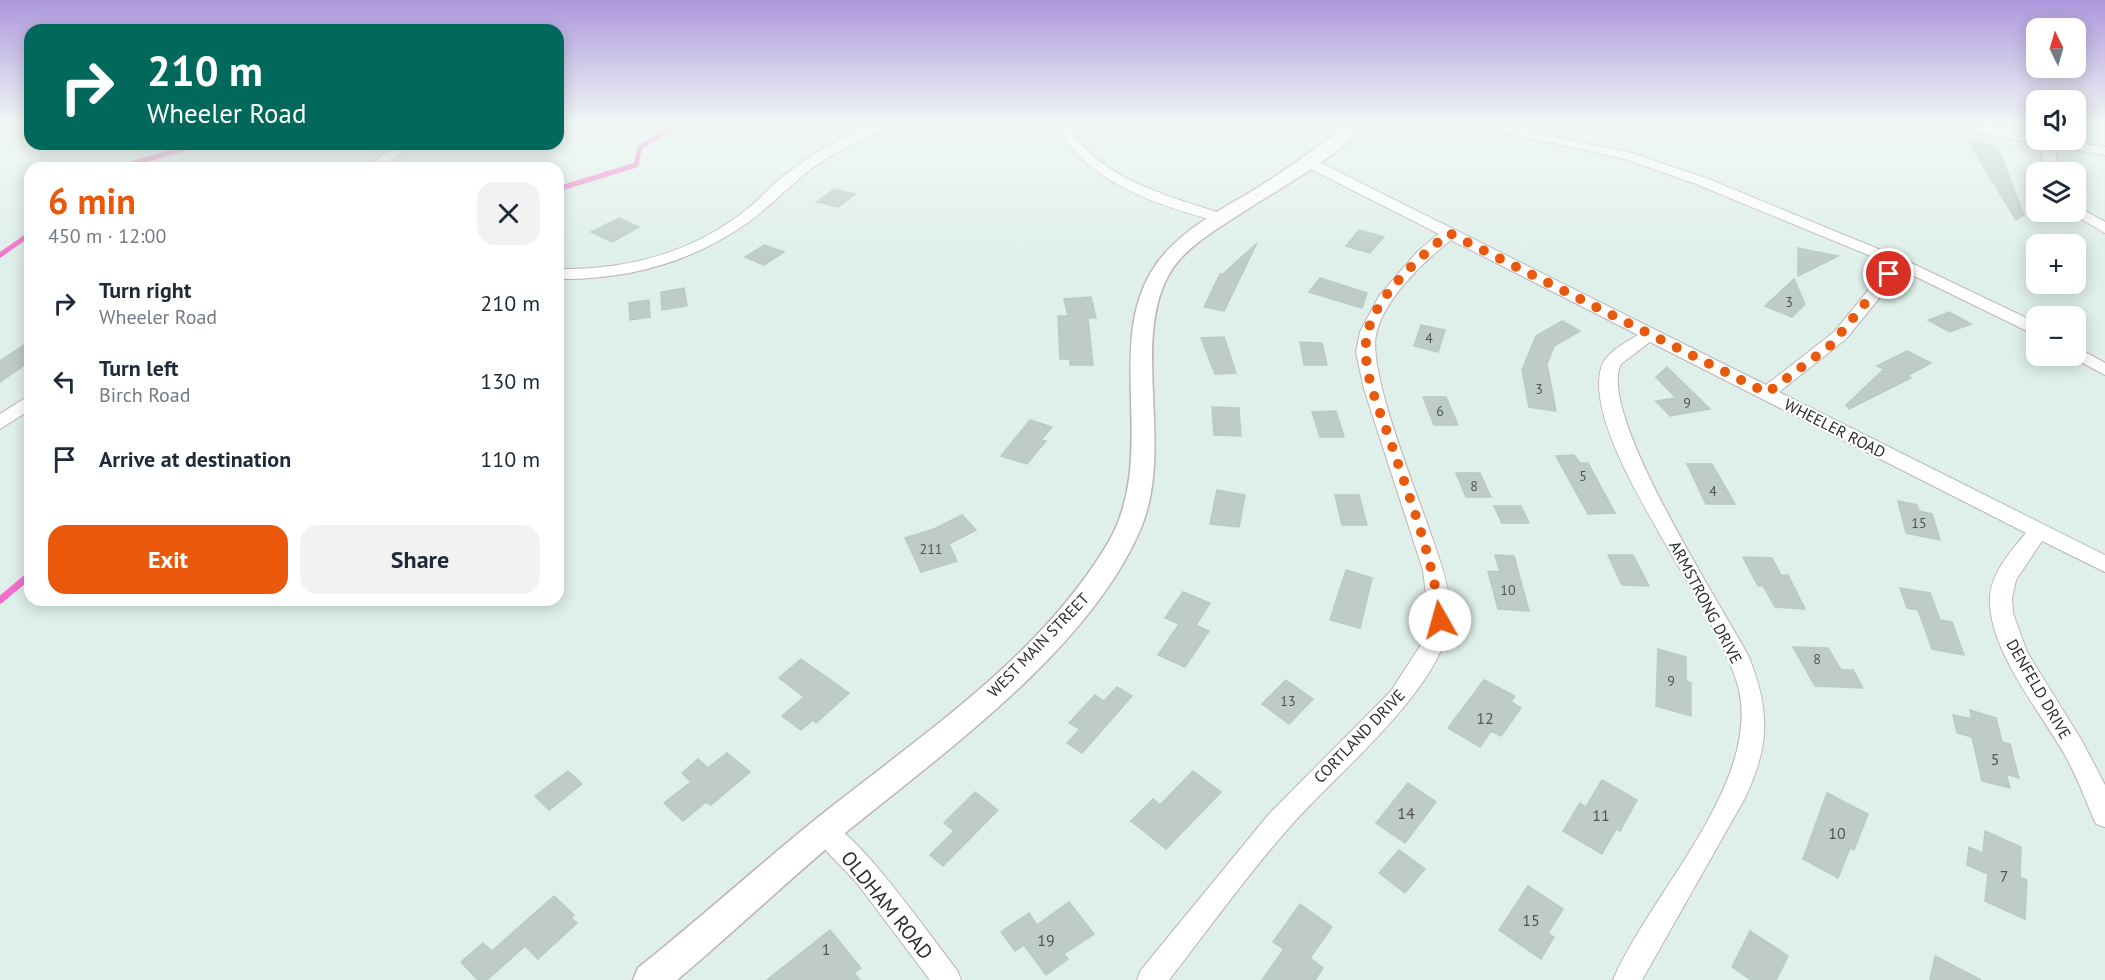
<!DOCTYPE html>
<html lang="en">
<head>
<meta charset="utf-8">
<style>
	:root { --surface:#fff; --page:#f2f2f3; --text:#1f2937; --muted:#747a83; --accent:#ea580c }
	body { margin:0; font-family:"PT Sans",sans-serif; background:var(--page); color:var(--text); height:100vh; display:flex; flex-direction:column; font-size:22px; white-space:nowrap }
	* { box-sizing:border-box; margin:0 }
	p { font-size:20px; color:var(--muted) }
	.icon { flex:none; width:33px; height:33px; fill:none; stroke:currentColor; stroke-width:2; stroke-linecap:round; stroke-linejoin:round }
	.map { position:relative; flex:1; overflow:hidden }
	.side { position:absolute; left:24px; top:162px; width:540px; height:444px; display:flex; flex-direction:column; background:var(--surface); border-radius:18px; box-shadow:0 3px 15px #0003 }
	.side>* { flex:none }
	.top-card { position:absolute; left:24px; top:24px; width:540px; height:126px; border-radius:18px; box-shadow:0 3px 15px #0003; background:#00695c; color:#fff; overflow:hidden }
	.needle { width:39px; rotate:355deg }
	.controls { position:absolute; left:2026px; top:18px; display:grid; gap:12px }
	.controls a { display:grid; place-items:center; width:60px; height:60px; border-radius:12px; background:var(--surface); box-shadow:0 3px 15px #0003; font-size:30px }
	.pin { position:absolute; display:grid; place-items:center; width:51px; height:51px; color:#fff; margin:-26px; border:3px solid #fff; border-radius:50%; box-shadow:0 2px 6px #0007 }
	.me { position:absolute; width:66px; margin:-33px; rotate:353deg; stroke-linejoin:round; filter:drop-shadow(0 0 4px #0008) }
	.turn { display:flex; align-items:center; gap:21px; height:126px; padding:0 24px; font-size:27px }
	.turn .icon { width:78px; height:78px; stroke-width:2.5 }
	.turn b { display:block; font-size:42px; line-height:51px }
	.round { display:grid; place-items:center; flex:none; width:63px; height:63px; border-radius:18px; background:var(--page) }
	.summary { display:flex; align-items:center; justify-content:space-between; height:102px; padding:0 24px }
	h1 { font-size:36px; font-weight:800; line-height:45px; color:var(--accent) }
	.button { display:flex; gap:12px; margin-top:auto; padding:12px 24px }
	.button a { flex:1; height:69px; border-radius:18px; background:var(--accent); color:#fff; font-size:24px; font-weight:800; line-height:69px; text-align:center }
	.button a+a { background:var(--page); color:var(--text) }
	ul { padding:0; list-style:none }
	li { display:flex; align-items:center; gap:18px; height:78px; padding:0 24px }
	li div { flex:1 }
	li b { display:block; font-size:22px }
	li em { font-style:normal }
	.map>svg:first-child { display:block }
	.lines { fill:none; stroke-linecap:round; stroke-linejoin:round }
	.stream-far1 { stroke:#f56ecc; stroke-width:5 }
	.stream { stroke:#f56ecc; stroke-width:7 }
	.building { fill:#becbc6; stroke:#b8cbc5; stroke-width:1.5 }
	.minor-casing { stroke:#c1b3b5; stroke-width:2 }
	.tertiary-casing { stroke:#c1b3b5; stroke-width:3 }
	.minor { fill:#fff; fill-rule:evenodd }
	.tertiary { fill:#fff; fill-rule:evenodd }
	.route { stroke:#ea580c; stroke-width:10; stroke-dasharray:0 18 }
	.labels { text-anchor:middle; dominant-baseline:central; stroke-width:4.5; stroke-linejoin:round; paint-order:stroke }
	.number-label { font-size:14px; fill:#515453 }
	.street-label { font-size:16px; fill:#2d2d2d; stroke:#fff }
	.near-number-label { font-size:16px; fill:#515453 }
	.near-street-label { font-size:20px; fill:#2d2d2d; stroke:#fff }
</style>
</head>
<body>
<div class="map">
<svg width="2105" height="980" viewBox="0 0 2105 980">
	<rect width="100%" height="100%" fill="#dfefe9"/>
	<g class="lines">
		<path class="stream-far1" d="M130,168L134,163L186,148L191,144
			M558,189L636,165L640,147L679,124
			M0,255L30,234"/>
		<path class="stream" d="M0,600L30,575"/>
	</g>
	<path class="building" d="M1968,141L1997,146L2024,215L2016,220Z
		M834,189L855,194L838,207L817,202Z
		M619,218L639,227L612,242L591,232Z
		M1359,230L1384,237L1370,253L1346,246Z
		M1257,243L1224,311L1204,307L1220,274H1223Z
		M764,245L784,252L764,265L745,257Z
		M1798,248L1838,256L1798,276Z
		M1320,278L1367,293L1362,308L1309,292Z
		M1794,279L1805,304L1792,317L1765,306Z
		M684,288L687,306L662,310L661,292Z
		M1091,297L1096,318H1088L1093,365H1070V359H1060L1058,316H1068L1064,299Z
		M649,300L650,317L630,320L629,303Z
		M1949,312L1971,324L1950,332L1928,320Z
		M1562,321L1580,331L1554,346L1547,364L1556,411L1529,407L1522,370L1536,336Z
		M1421,325L1445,330L1438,352L1414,346Z
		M1224,337L1236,373L1215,374L1201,338Z
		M30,341V361L0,382V361Z
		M1300,342L1322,343L1327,365H1304Z
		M1907,351L1931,363L1907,376L1911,378L1849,409L1846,405L1884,369L1877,366Z
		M1667,367L1710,409L1670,416L1656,401L1676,398L1656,377Z
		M1423,397H1446L1458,425H1434Z
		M1212,407L1239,408L1241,436L1214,435Z
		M1336,411L1344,437H1320L1312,412Z
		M1030,420L1052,427L1041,440L1046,441L1027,464L1001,456Z
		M1574,455L1580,463H1588L1615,513L1588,514L1556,456Z
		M1687,464H1712L1735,504H1706Z
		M1456,473H1480L1491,497H1466Z
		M1217,490L1245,495L1239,527L1210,524Z
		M1335,495H1359L1367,525H1342Z
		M1898,501L1917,505L1919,511L1932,514L1940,540L1906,533Z
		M1494,506H1521L1529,523H1502Z
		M962,515L976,530L949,544L957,561L921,572L905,538L934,529Z
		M1495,555L1514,556L1529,611L1498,609L1488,571L1500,572Z
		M1608,555H1633L1649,586L1622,585Z
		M1743,557L1772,558L1781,575H1788L1805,609L1775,607L1763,586H1758Z
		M1346,570L1372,578L1360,628L1330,620Z
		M1900,588L1930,593L1940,620L1952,622L1964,655L1932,649L1918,610L1907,608Z
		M1183,592L1210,603L1196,625L1209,631L1185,667L1158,655L1179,624L1165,618Z
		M1793,647L1828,648L1841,670H1853L1863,688L1815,686Z
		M1658,649L1686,657V681L1691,683V716L1656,706Z
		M801,659L849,693L816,723L813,720L801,730L782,716L804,697L779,678Z
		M1286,680L1313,699L1289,724L1262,704Z
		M1484,680L1515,696L1511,702L1521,708L1501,736L1491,731L1480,747L1448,728Z
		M1117,687L1132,696L1082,753L1067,743L1080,729L1069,723L1095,695L1104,701Z
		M1970,710L1996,718L2002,742L2010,744L2019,778L2006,774L2010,788L1982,781L1972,737L1957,733L1953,715L1972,719Z
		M727,753L750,772L711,805L706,802L683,821L664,803L691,782L682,773L698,759L708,768Z
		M568,771L582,784L549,810L535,796Z
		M1193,771L1221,792L1166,849L1131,821L1153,799L1160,805Z
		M1602,780L1637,800L1620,831L1616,829L1602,854L1563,831L1580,803L1586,807Z
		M1408,783L1436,802L1405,843L1376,823Z
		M975,792L998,810L943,866L930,855L954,831L944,823Z
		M1827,793L1868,814L1854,850L1850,848L1838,878L1803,859Z
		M1985,831L2021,847L2020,877L2027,880L2025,919L1985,901L1988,874L1967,865L1969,847L1983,853Z
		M1399,850L1425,869L1405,893L1379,873Z
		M1528,886L1563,909L1548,933L1554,937L1541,959L1499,930Z
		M554,896L574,915L571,918L577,923L538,959L525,946L487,980H478L461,962L483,943L492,951Z
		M1069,902L1094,934L1064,954L1068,959L1046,975L1024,945L1015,951L1001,932L1029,913L1037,925Z
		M1300,904L1332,927L1310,958L1323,968L1315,980H1262L1284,949L1273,942Z
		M830,930L861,968L854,973L860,980H767Z
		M1750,931L1788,956L1776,980H1751L1732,967Z
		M1935,956L1981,980H1930Z"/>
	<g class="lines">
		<defs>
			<path id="minor" d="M874,124H893C886,131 874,134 865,138C850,145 835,153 821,162C796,179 777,200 754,218C697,261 629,280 558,279V269C626,270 692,253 746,210C757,202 766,191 776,182C805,158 839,138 874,124Z
				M1055,124H1068C1098,180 1170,196 1226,215L1228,218L1221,222C1161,207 1085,182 1055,124Z
				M1468,124H1495L1631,153L1706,178L1905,260L2037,323V334L2031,333L1902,270L1846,339L1779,392L2105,555V572L2042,541L2016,580L2012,598L2013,613L2027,652L2082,741L2105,785V827L2096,824C2086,802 2078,779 2066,757C2041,712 1987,649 1990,596C1992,572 2011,551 2026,533L1650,342L1621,364C1596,412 1722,606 1749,657C1770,711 1770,745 1745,798L1642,980H1613C1649,895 1760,785 1739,690C1720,608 1581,443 1601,368C1606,352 1625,343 1638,335L1451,240C1424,261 1383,300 1376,335C1368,375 1419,498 1434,543C1441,563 1454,601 1450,622C1438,694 1334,775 1287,830C1245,878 1208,930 1169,980H1137L1141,970L1269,814L1391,691L1422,643L1429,620L1423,570L1364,389L1356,352L1360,332L1379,296L1418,251L1439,234L1303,165V159H1313L1766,385L1834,332L1890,264L1696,184L1628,160Z
				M1945,124H1976L2037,135V140H2062L2105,147V155L2054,146L2059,172H2045L2040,144L1951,128Z
				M399,144H415L381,168H365Z
				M2076,206L2105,222V233L2071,213L2076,212Z
				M2076,347L2105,363V375L2070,356H2076Z
				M30,395V410L0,429V414Z
				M825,820C859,833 931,937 957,970L961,980H930L856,882L816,840L812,832L816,824Z"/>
			<path id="tertiary" d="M1348,124H1366C1334,161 1265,196 1223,225C1204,237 1183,252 1171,271C1129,340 1175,445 1141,528C1089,651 940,755 839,838C784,884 732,934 677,980H633L638,968C702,917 762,862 826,811C926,732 1037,658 1105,548C1162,458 1101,346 1155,266C1180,229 1225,208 1262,185C1291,166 1320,146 1348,124Z"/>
		</defs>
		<use href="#minor" class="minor-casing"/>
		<use href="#tertiary" class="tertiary-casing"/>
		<use href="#minor" class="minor"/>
		<use href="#tertiary" class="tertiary"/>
	</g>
	<linearGradient id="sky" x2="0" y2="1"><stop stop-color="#ad98dd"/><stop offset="0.47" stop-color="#f1f8f5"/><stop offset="1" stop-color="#f1f8f5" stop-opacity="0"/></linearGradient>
	<rect width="2105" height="262" fill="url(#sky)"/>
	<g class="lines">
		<path class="route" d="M1440,620C1434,561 1412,505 1393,449C1382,415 1360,371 1367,335C1375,296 1420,257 1449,233L1767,393L1831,345L1889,274"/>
	</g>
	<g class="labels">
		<g class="number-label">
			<text x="1789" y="302">3</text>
			<text x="1429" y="338">4</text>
			<text x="1539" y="389">3</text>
			<text x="1687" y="403">9</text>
			<text x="1440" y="411">6</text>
			<text x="1583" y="476">5</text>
			<text x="1474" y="486">8</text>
			<text x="1713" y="491">4</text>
			<text x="1919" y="523">15</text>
			<text x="931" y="549">211</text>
			<text x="1508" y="590">10</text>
			<text x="1817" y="659">8</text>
			<text x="1671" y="681">9</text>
			<text x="1288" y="701">13</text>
		</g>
		<g class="street-label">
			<text transform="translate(1835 428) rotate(27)">WHEELER ROAD</text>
			<text transform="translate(1706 602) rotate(62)">ARMSTRONG DRIVE</text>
			<text transform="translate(1038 645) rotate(-46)">WEST MAIN STREET</text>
			<text transform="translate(2039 689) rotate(60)">DENFELD DRIVE</text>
			<text transform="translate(1359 736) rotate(-46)">CORTLAND DRIVE</text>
		</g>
		<g class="near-number-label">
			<text x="1485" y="718">12</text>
			<text x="1995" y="759">5</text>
			<text x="1406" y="813">14</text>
			<text x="1601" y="815">11</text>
			<text x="1837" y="833">10</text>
			<text x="2004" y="876">7</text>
			<text x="1531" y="920">15</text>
			<text x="1046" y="940">19</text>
			<text x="826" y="949">1</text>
		</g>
		<g class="near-street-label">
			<text transform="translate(887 905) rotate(51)">OLDHAM ROAD</text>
		</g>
	</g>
</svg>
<div class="controls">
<a><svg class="needle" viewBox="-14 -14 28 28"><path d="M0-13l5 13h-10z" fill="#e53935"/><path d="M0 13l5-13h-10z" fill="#747a83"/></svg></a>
<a><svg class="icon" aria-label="sound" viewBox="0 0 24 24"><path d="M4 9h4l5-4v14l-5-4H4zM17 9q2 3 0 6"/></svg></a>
<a><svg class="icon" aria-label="layers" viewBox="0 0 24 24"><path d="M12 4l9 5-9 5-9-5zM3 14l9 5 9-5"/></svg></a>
<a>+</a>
<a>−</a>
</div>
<div class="pin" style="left:1889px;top:274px;background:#d93025"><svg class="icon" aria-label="arrive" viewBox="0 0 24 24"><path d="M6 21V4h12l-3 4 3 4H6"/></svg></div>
<svg class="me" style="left:1440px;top:620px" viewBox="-20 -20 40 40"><circle r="19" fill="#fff"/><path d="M0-13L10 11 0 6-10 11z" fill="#ea580c"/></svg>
<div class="top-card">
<div class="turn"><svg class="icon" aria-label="right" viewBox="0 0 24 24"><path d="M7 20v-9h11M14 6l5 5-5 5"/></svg><div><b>210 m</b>Wheeler Road</div></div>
</div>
<section class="side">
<div class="summary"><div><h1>6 min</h1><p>450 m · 12:00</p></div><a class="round"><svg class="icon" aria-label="close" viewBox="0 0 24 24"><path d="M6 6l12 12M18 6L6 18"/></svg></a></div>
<ul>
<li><svg class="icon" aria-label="right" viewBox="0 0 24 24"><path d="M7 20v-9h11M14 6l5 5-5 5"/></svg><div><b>Turn right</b><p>Wheeler Road</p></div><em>210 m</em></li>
<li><svg class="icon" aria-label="left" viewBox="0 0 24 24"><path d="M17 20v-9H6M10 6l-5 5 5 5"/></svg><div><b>Turn left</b><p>Birch Road</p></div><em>130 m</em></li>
<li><svg class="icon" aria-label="arrive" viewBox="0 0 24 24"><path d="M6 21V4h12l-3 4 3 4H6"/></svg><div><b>Arrive at destination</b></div><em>110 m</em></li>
</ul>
<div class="button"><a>Exit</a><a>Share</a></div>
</section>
</div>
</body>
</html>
